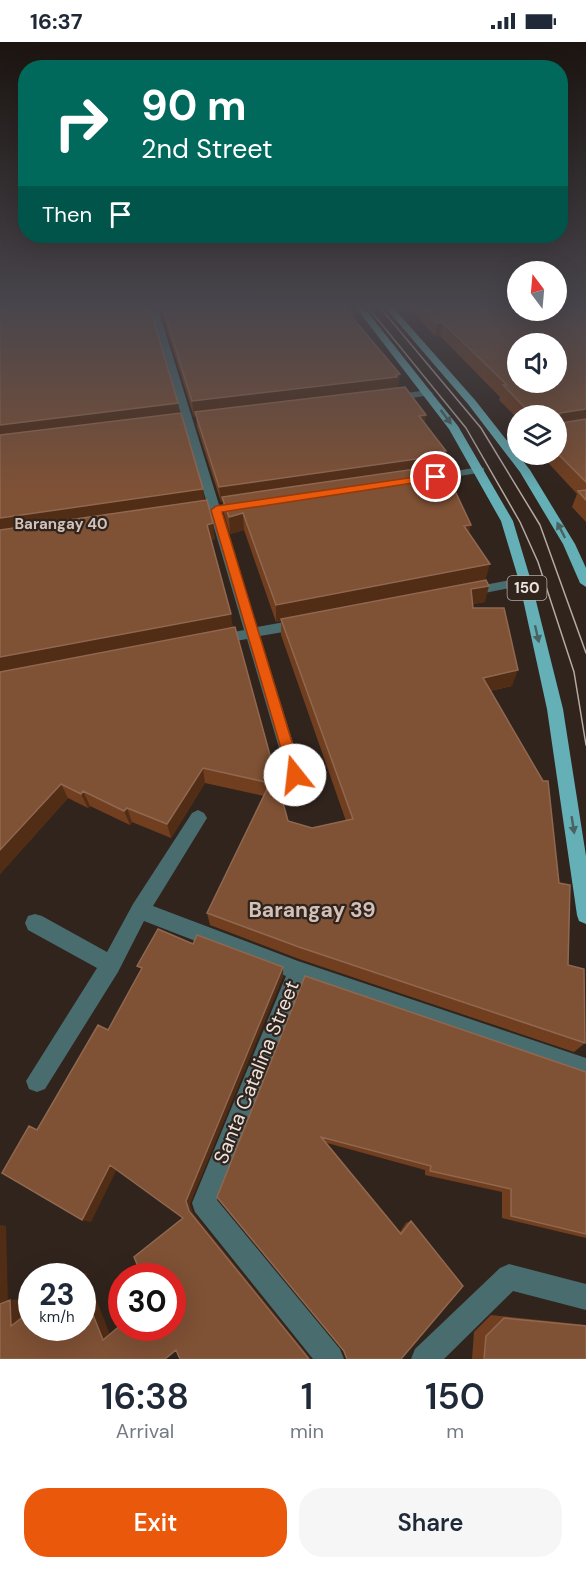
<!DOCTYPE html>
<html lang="en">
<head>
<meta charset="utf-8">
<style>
	:root { --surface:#fff; --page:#f6f6f7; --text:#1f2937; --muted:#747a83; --accent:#ea580c }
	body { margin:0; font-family:"DM Sans",sans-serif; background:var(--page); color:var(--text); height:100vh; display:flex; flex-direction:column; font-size:22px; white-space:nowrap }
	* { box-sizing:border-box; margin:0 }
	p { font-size:20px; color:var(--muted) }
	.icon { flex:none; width:33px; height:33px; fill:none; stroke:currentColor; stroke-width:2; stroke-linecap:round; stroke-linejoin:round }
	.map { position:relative; height:1317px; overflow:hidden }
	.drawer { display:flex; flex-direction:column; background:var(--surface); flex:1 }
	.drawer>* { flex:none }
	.guide { position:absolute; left:18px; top:18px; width:550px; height:183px; border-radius:24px; box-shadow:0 6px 24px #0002; background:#00695c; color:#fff; overflow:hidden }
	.needle { width:39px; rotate:344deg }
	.controls { position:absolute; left:507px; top:219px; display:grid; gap:12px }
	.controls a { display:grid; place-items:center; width:60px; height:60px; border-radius:50%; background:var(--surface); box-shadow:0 6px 24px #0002; font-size:30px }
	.speed { position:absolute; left:18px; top:1221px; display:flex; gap:12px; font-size:30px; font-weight:700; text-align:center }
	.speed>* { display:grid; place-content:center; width:78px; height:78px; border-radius:50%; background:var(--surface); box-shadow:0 6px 24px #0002; line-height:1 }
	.speed small { font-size:15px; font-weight:400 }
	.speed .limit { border:9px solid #d22; background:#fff; color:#111 }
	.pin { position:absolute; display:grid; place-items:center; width:51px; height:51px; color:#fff; margin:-26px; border:3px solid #fff; border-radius:50%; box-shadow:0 2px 6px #0007 }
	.me { position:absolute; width:66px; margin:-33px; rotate:344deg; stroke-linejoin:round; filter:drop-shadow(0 0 4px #0008) }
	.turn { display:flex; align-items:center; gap:21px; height:126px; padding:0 24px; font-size:27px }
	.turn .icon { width:78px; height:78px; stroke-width:2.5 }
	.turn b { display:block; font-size:42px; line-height:51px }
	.then { display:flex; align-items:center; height:57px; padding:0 24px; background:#0003; gap:12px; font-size:22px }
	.eta { display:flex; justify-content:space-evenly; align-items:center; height:102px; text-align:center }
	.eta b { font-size:36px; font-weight:600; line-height:42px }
	.cta { display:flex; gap:12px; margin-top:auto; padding:12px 24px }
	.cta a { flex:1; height:69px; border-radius:24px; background:var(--accent); color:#fff; font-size:24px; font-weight:600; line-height:69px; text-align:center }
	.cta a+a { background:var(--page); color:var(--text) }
	.status { display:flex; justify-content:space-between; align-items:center; height:42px; padding:0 30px; background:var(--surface); direction:ltr }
	.status svg { height:16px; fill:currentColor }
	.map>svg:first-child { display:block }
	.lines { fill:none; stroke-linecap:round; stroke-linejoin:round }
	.lane { fill:#496c6f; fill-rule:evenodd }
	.street { fill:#496c6f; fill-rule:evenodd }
	.primary { fill:#65b0b7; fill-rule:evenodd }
	.tram { stroke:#b5aba6; stroke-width:1.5 }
	.wall { fill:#713f20 }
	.shaded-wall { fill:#522d16 }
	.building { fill:#7f5135; stroke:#906850; stroke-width:1.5; fill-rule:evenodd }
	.oneway { fill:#486362 }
	.route { fill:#ea580c; stroke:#983908; stroke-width:1.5 }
	.labels { text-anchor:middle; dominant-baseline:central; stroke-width:4.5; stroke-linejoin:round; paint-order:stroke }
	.far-neighbourhood-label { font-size:15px; font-weight:bold; fill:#d2c1b8; stroke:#31241d }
	.shield { fill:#31241d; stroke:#b5aaa5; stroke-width:1.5 }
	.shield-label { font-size:15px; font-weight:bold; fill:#ede4df }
	.near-street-label { font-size:20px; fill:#ede4df; stroke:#31241d }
	.near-neighbourhood-label { font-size:21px; font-weight:bold; fill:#d2c1b8; stroke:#31241d }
</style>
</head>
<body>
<div class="status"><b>16:37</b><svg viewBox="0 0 49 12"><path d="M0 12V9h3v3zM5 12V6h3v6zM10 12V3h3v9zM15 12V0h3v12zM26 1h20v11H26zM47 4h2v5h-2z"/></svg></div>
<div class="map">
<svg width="586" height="1317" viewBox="0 0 586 1317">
	<rect width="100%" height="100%" fill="#31241d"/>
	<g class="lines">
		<path class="lane" d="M518,395V401L503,403L498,400Z"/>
		<path class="street" d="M149,263H157L257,585L301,577L308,582L301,587L260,594L303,733L301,738L295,740L289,738L287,733L247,597L219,602L212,597L214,594L244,588Z
			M428,348L433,351L431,353L392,359L387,356L392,353Z
			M480,425L484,426V430L429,439L424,436L429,433Z
			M525,535L530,536L531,539L530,542L469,554L463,550L469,546Z
			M198,768L204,771L207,776L153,864L298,919L586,1016V1038L303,941L217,1158L340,1307L344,1317H313L195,1170L192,1161L286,934L144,879L118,930L45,1047L37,1050L29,1047L26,1039L97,926L28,888L25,881L28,874L35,872L42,874L107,910L133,862L192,771Z
			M509,1222L586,1242V1268L513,1249L444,1317H411L415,1307L500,1226Z"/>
		<path class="primary" d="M354,263H362L458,384L513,479L531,539L563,667L586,814V882L579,879L577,873L547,667L519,539L501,479L449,387Z
			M383,263H391L475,358L530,428L575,502L586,526V545L580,541L563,502L520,430L468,362Z"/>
		<path class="tram" d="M366,263L466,386L520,480L538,520L574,630L586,703
			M378,263L481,386L540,483L586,611"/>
	</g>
	<path class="wall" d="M159,263H343L357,281L400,332L398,345L425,382L443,423L485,538V560L473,562V566L512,644L490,649L568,923L585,1001L574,1010L299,917L210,883L207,871L264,754L205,741L171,796L132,780L130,783L90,764L88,766L68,756L0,832L178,361L179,372L215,497L211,498L233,586L288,779L312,786L346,779L281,593V579L276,580L244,488L230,492L224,472L223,460H221L197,385L196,374L194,375Z
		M406,263H586V480L572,465L577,452L540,412H556V374H518V377L499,358L500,355L440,294H435Z
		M305,934L586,1030V1196L502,1176V1150L425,1133V1128L327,1101L400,1190L406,1181L411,1179L401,1317H346V1316L342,1307Z
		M491,1273L586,1283V1317H472L474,1290Z"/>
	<path class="shaded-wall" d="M442,280L440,294H435L437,281Z
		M400,332L398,347L195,370L196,374L194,375L192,359Z
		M178,361L180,376L0,399V383Z
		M586,367V380L556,386L560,371Z
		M426,373L424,388L419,374Z
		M446,409L443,424L222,455L223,460H221L219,445Z
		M203,447L205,463L0,493V476Z
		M243,471L244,488L230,492L229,475Z
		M213,481L215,497L209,499L207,483Z
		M471,483L467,500L464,484Z
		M490,522L485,539L276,580V563Z
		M489,544L485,560L467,563L471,547Z
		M231,572L233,588L0,633V615Z
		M518,628L512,644L478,651L483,636Z
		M203,726L205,741L171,796L167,782Z
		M61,742L68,756L0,832V808Z
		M83,749L90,764L88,766L81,752Z
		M127,766L132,780L130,783L124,769Z
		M283,925V935L190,1162L193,1171L311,1317H309L189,1169L186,1159Z
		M110,1123L117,1127L91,1180L82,1178Z
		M0,1183L6,1184L8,1262L0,1263Z
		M77,1231H86L111,1295L103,1298L82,1245V1234H79Z
		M22,1257L23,1282L11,1284L10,1258Z"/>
	<path class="building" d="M0,263H149L178,361L0,383Z
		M162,263H343L357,281L400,332L396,333L397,335L192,359Z
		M420,263H518V268H556V263H586V367L560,371L558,379L561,381L586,377V440L556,410V374H533L503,343H507L442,280L437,281ZM518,302H556V340H518Z
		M405,345L426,373L419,374L446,409L436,410L438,414L219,445L195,370Z
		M181,371L203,447L0,476V393Z
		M443,423L471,483L464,484L490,522L276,563L243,471L229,475L222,455Z
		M586,448V458L578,449Z
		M207,458L213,481L207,483L231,572L0,615V488Z
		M486,538L489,544L471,547L473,566H504L518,628L483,636L543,739H548L559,841L570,843L568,923L584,927L585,1001L299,905L207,871L270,741L203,726L167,782L127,766L124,769L83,749L81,752L61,742L0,808V630L235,585L288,779L312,786L353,777L281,577Z
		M158,887L193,902L197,893L283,925L186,1159L189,1169L309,1317H180L176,1308L165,1317H0V1262L10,1258L11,1284L32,1268V1286H82V1245L103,1298L122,1282V1286H172V1234H142L134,1215L183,1176L110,1123L82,1178L2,1131L29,1084L37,1088L98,983L108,988L142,926L137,924Z
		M305,934L586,1030V1192L511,1174V1147L430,1129L431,1124L321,1095L401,1192L411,1179L463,1244L401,1317H347L344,1309L217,1155Z
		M77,1231L79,1234H72Z
		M504,1276L586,1284V1317H484L486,1294Z"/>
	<defs><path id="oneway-solid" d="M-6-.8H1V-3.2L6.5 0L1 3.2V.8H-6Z" transform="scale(1.5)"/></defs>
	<g class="oneway">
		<use href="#oneway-solid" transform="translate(446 375) rotate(53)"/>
		<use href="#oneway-solid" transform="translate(561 488) rotate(-117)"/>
		<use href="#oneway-solid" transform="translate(537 592) rotate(77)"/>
		<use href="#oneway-solid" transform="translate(573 783) rotate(81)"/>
	</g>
	<linearGradient id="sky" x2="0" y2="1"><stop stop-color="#1b1410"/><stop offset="0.59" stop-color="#48454c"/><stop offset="1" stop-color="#48454c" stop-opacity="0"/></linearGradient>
	<rect width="586" height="448" fill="url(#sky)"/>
	<path class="route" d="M436,432L439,433V437L222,470L302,733L300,737L295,739L290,737L211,468L216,464Z"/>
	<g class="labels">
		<g class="far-neighbourhood-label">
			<text x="61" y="482">Barangay 40</text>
		</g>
		<rect class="shield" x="507.5" y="534" width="39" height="24" rx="4.5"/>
		<g class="shield-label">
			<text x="527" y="546">150</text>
		</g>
		<g class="near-street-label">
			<text transform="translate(256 1030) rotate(-68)">Santa Catalina Street</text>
		</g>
		<g class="near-neighbourhood-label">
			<text x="312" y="868">Barangay 39</text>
		</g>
	</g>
</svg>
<div class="controls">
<a><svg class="needle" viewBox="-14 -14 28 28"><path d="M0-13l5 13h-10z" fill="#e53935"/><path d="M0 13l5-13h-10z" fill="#747a83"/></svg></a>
<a><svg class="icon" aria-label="sound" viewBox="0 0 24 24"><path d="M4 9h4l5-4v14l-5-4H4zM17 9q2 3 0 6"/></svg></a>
<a><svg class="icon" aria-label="layers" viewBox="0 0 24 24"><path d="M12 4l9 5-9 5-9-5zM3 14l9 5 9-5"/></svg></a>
</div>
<div class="speed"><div>23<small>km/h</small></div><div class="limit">30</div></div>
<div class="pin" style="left:436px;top:435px;background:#d93025"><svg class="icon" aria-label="arrive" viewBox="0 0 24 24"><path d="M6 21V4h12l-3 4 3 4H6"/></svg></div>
<svg class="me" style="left:295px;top:733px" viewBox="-20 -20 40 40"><circle r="19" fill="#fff"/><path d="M0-13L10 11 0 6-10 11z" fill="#ea580c"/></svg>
<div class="guide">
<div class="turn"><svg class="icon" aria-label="right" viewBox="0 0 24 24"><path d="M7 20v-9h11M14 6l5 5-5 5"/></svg><div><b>90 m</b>2nd Street</div></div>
<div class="then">Then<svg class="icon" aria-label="arrive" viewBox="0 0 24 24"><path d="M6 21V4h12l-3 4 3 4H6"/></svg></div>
</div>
</div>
<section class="drawer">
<div class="eta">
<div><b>16:38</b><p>Arrival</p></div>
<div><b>1</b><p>min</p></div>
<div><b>150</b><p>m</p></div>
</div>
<div class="cta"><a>Exit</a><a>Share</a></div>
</section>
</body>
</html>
